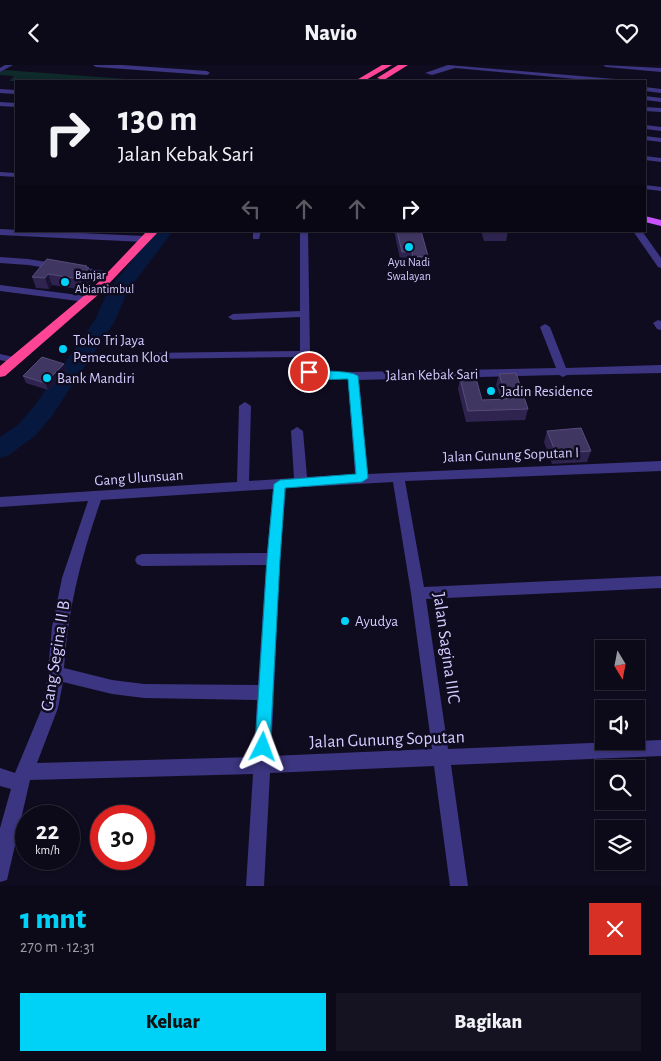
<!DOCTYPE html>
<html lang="id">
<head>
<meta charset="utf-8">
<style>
	:root { --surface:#0c0918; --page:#151221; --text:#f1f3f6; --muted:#9a9aa2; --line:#2c2a37; --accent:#00d1f6 }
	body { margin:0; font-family:"Alegreya Sans",sans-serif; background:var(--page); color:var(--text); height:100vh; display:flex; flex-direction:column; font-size:19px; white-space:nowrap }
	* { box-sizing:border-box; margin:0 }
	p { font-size:16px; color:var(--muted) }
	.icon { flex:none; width:28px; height:28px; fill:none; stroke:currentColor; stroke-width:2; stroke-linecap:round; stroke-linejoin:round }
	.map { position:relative; height:821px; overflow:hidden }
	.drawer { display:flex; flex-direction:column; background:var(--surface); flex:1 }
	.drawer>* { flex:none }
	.top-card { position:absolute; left:15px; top:15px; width:631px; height:152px; border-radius:0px; box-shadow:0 1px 4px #0004,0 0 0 1px var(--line); background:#0c0918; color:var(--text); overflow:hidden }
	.needle { width:32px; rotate:170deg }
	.controls { position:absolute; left:595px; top:575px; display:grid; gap:10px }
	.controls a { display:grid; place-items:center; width:50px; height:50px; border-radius:0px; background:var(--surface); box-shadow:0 1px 4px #0004,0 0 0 1px var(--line); font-size:25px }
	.speed { position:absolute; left:15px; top:740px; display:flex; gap:10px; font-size:25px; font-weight:700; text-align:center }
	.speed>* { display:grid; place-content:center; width:65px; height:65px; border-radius:50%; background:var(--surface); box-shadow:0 1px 4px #0004,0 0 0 1px var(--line); line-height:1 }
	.speed small { font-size:12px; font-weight:400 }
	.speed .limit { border:8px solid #d22; background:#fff; color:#111 }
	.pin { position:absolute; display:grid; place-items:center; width:42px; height:42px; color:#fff; margin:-21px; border:2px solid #fff; border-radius:50%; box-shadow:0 1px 5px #0007 }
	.me { position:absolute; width:55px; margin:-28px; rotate:3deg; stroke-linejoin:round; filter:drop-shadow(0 0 4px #0008) }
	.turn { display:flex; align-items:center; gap:18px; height:105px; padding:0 20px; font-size:22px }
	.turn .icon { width:65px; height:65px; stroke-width:2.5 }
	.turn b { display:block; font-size:35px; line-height:42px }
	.lanes { display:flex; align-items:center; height:48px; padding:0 20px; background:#0003; justify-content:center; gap:25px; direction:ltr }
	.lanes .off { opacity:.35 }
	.round { display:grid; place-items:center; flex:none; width:52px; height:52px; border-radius:0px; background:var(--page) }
	.summary { display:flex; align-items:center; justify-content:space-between; height:85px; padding:0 20px }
	h1 { font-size:30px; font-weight:800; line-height:38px; color:var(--accent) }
	.cta { display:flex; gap:10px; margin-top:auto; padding:10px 20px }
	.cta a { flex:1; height:58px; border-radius:0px; background:var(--accent); color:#111; font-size:20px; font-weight:800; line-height:58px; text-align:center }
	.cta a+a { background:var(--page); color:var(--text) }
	header { display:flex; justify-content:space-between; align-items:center; height:65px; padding:0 20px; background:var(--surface); font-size:22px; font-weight:800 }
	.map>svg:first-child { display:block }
	.green { fill:#0f2a2a }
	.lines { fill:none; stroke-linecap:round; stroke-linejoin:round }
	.river { fill:#07183e; fill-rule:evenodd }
	.minor { fill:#3c3581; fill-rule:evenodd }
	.major { fill:#c752ff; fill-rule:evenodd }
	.highway { fill:#ff4696; fill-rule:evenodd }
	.wall { fill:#2e244f }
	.shaded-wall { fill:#1b1334 }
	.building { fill:#403662; stroke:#574d7b }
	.route { fill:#00d1f6; stroke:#0088a0 }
	.poi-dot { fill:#00d1f6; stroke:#100c20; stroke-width:2 }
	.labels { text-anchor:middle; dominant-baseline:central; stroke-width:5; stroke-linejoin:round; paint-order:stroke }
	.far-poi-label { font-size:12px; fill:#d3cbff; stroke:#100c20 }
	.poi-label { font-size:15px; fill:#d3cbff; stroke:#100c20; text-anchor:start }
	.street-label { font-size:15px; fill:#d3cbff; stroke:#100c20 }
	.near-street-label { font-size:18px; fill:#d3cbff; stroke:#100c20 }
</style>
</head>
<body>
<header><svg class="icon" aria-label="back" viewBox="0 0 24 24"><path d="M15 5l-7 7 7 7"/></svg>Navio<svg class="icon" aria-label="heart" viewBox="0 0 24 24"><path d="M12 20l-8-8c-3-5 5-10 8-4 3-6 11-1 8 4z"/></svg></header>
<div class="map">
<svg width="661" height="821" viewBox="0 0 661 821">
	<rect width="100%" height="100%" fill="#100c20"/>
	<path class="green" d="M4,5L153,16H9L14,11L0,10V7Z"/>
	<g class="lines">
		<path class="river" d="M155,166H173L127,227L115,256L51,352L35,371L9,390L0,393V372L19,359L35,340L95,255L108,226Z"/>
		<path class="minor" d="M5,0H13L0,7V3Z
			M93,0H122L207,6L210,8L207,10L96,2Z
			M448,0L615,14L618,16H597L455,3L432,10L425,8Z
			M603,0L661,3V7L606,2Z
			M645,22L661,24V28L645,26Z
			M0,24L16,25V29L0,28Z
			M645,31L661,33V37L645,35Z
			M0,37L16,38V42L0,41Z
			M645,42L661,43V47L645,46Z
			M645,60L661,62V66L645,64Z
			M645,71L661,73V77L645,75Z
			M645,91L661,93V97L645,95Z
			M0,107L16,108V112L0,111Z
			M645,120L661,122V126L645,124Z
			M0,164L144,171L148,174L144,177L0,170Z
			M253,166H261L259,174H253Z
			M300,166H308L310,289L315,306L353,307L556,303L540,262L545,259L550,262L566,303L661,300V308L567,310L563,312L559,310L359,315L368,409L661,396V406L405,416L424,522L661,511V523L426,534L448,684L661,675V691L451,700L468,821H450L434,701L270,708L264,821H246L253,709L30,715L7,815L0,817V763L11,724L0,721V703L15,708L42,643L47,616L52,562L62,513L88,436L0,442V432L237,417L239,341L245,337L251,341L249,416L294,413L291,366L297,362L303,366L307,412L355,409L348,314L308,312L303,305L300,292L146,294L141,291L146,288L300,286V252L233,255L228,252L233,249L300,246ZM393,417L411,528L432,684L271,691L280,494L286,423ZM273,424L267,488L142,489L137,491L135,495L137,499L142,501L266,500L258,620L144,619L112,615L64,603C68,543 81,492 101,435ZM63,617L112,629L144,633L257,635L254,692L37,698L58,643Z
			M633,166H642L661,193V203L658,202Z
			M0,192L28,194L111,207L116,210L111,213L28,200L0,198Z
			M0,220L86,231L91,234L86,237L0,226Z
			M658,255L661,256V265L657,264L653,258Z
			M0,289L18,293L19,295L14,298L0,295Z"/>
		<path class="major" d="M645,151L661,155V161L645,157Z"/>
		<path class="highway" d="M382,0H392L364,16H355Z
			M398,0H408L384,15L377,13Z
			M147,166H159L99,229L5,311L0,312V301L91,225Z"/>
	</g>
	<path class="wall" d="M394,166H421L428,191L427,202H412L411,197L401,198Z
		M481,166H508L506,176H484Z
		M87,203L92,214L84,225L52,220L49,224L36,223L32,212Z
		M64,299L67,307L48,325L26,318L23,311Z
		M499,309L528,344L525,355L466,357L458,324L460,313L482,335L501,334L496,320Z
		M547,366L591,386L587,397L552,399L544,377Z"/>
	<path class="shaded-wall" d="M87,201L88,204L89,203L92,214L84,225L80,214Z
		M48,209L52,220L49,224L45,213Z
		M64,299L67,307L48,325L45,318Z"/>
	<path class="building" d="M397,166H421L428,191L413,192L412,186L402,187Z
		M47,194L87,201L86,202L89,203L80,214L48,209L45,213L32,212Z
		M42,292L64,299L45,318L23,311Z
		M516,308L528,344L468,346L460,313H476L482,335L507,334L499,309Z
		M581,363L591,386L556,388L547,366Z"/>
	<path class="route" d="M309,304C321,307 351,305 358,311L368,413L362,417L285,423L280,494L270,682L268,688L263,690L257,688L255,682L267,494L274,419L280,415L356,409L348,314C335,314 314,317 304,307Z"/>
	<g class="poi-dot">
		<circle cx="409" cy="182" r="5"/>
		<circle cx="65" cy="217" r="5"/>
		<circle cx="63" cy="284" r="5"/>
		<circle cx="47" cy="313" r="5"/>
		<circle cx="491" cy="326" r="5"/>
		<circle cx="345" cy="556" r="5"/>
	</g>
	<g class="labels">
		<g class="far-poi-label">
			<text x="409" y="197">Ayu Nadi<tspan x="409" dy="14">Swalayan</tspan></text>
			<text x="75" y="210" text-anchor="start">Banjar<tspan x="75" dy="14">Abiantimbul</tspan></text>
		</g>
		<g class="poi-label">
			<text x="73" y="275">Toko Tri Jaya<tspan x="73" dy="17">Pemecutan Klod</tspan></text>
			<text x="57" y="313">Bank Mandiri</text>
			<text x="501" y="326">Jadin Residence</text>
			<text x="355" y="556">Ayudya</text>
		</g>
		<g class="street-label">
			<text transform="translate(432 310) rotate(-1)">Jalan Kebak Sari</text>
			<text transform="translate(511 390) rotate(-2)">Jalan Gunung Soputan I</text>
			<text transform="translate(139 413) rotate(-4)">Gang Ulunsuan</text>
		</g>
		<g class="near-street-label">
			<text transform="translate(446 583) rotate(82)">Jalan Sagina IIIC</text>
			<text transform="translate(56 591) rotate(-81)">Gang Segina II B</text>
			<text transform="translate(387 675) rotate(-2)">Jalan Gunung Soputan</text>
		</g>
	</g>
</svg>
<div class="controls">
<a><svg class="needle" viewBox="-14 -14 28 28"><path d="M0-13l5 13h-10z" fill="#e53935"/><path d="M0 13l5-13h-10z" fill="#9a9aa2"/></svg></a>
<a><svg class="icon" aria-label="sound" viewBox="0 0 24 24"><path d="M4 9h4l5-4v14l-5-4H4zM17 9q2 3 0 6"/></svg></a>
<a><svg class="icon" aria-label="search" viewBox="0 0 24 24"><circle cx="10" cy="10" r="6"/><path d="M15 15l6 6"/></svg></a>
<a><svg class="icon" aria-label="layers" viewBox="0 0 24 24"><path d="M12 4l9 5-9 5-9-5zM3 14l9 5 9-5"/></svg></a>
</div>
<div class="speed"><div>22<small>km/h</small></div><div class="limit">30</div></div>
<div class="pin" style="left:309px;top:307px;background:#d93025"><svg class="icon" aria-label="arrive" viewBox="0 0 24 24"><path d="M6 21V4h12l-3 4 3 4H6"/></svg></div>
<svg class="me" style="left:263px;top:682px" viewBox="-20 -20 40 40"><path d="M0-17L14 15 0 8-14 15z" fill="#00d1f6" stroke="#fff" stroke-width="4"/></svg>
<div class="top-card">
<div class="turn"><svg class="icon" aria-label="right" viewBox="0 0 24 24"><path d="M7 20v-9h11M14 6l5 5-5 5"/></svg><div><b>130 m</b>Jalan Kebak Sari</div></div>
<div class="lanes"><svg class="icon off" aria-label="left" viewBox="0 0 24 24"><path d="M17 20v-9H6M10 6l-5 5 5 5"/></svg><svg class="icon off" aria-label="ahead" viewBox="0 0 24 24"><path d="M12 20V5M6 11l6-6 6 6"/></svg><svg class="icon off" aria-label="ahead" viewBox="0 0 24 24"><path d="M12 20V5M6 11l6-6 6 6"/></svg><svg class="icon" aria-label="right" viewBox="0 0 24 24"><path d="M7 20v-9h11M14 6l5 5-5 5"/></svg></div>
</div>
</div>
<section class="drawer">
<div class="summary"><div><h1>1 mnt</h1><p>270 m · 12:31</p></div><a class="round" style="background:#d93025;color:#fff"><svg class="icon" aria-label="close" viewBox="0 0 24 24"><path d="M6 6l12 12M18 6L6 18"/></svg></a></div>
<div class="cta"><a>Keluar</a><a>Bagikan</a></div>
</section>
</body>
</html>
